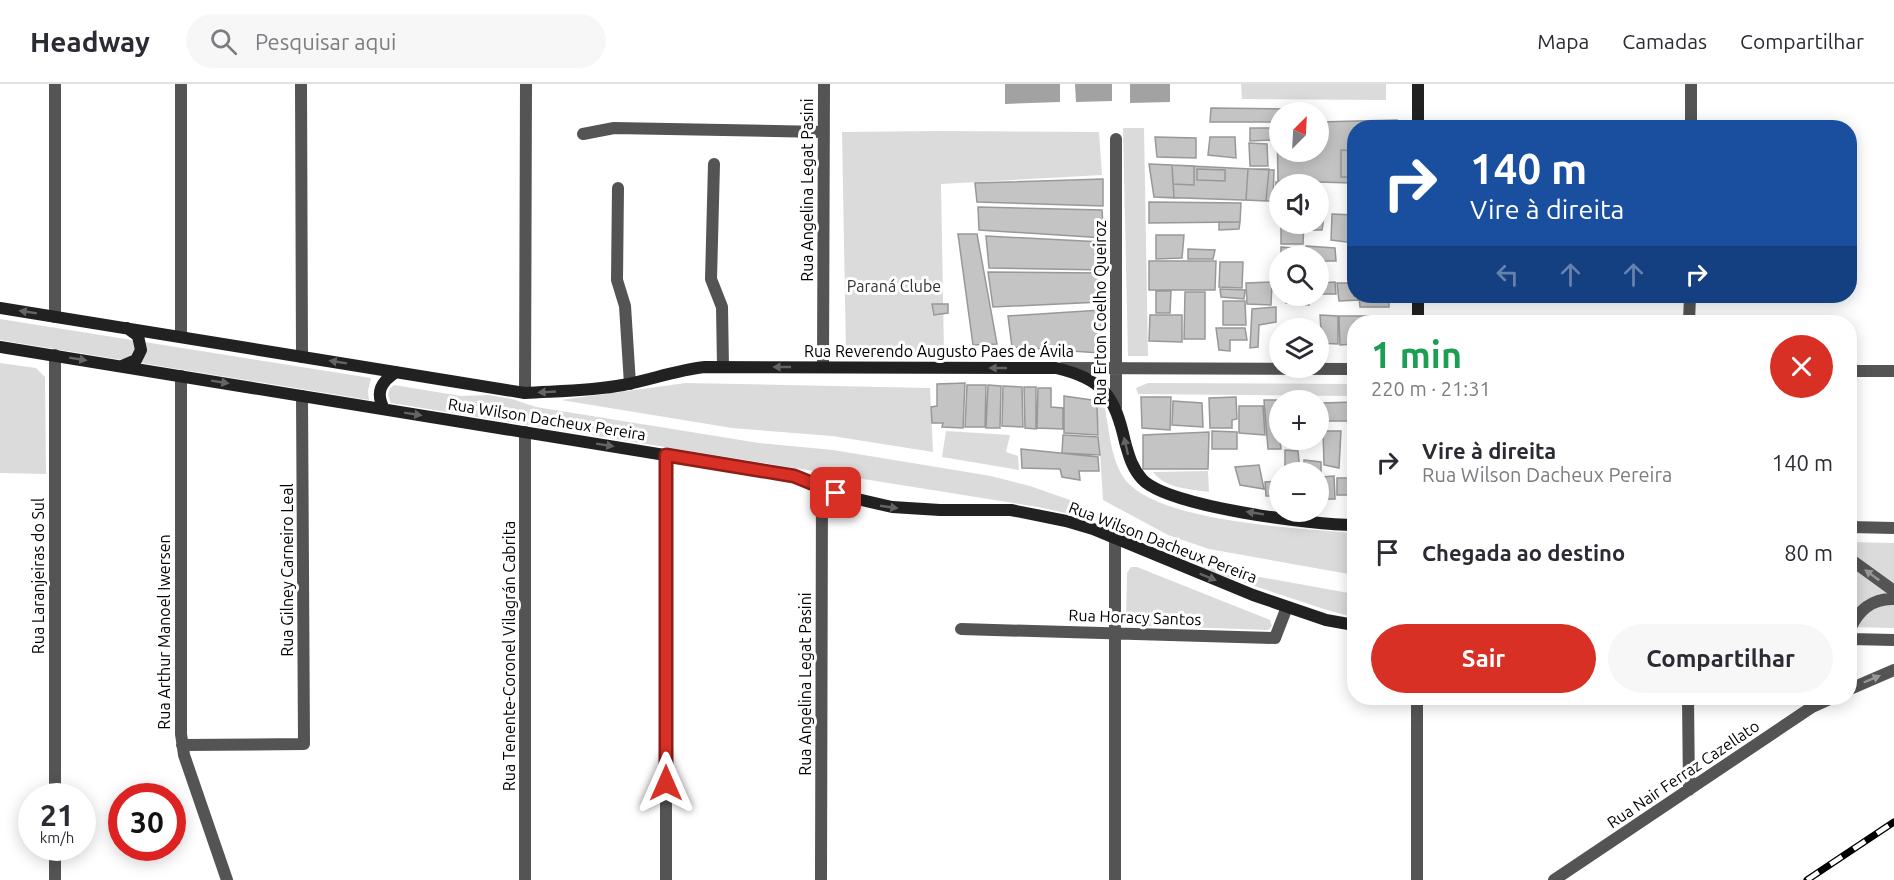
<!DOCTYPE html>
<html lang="pt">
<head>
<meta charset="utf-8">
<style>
	:root { --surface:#fff; --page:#f7f7f7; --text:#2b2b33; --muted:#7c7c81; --line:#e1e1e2; --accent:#d93025 }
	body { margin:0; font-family:Ubuntu,sans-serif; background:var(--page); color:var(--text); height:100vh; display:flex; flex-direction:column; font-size:22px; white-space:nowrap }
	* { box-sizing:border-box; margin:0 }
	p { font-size:20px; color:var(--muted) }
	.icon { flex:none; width:33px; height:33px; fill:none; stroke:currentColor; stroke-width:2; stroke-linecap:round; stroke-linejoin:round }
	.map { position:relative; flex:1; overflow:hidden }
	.side { position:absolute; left:1347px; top:231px; width:510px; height:390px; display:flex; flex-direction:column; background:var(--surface); border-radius:24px; box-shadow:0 3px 15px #0003 }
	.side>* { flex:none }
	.guide { position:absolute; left:1347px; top:36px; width:510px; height:183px; border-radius:24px; box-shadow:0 3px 15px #0003; background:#1a4fa0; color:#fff; overflow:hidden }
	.needle { width:39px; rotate:24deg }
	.tools { position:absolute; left:1269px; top:18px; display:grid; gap:12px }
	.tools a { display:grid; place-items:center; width:60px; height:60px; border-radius:50%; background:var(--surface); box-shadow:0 3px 15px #0003; font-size:30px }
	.speed { position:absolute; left:18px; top:699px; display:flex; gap:12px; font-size:30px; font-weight:700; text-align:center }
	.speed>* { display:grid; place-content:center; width:78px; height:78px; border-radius:50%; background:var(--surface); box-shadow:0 3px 15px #0003; line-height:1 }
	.speed small { font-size:15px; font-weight:400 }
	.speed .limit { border:9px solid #d22; background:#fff; color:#111 }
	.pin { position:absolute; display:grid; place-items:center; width:51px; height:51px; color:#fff; margin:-26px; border-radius:12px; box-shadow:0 3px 9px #0006 }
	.me { position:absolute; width:66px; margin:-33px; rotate:0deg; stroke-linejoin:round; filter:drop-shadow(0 0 4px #0008) }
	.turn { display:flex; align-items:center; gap:21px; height:126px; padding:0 24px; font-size:27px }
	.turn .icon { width:78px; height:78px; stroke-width:2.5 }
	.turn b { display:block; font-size:42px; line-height:51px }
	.lanes { display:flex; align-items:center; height:57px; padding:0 24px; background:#0003; justify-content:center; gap:30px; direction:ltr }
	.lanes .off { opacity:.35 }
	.round { display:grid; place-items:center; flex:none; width:63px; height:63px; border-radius:32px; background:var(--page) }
	.headline { display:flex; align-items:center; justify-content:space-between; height:102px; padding:0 24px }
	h1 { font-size:36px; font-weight:600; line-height:45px; color:#1e9e55 }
	.action { display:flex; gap:12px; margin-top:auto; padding:12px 24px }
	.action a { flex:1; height:69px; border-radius:36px; background:var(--accent); color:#fff; font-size:24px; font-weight:600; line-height:69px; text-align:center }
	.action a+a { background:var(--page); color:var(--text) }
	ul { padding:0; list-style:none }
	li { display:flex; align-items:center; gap:18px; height:90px; padding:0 24px }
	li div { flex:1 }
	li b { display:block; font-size:22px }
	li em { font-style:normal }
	header { display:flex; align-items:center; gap:36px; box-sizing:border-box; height:84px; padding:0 30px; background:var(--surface); border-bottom:2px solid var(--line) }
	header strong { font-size:28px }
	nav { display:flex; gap:33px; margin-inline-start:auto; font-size:21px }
	.search { width:420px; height:54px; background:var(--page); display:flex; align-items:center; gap:15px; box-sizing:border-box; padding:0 21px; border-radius:33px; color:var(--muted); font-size:22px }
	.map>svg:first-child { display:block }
	.green { fill:#dbdbdb }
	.water { fill:#a2a2a2 }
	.building { fill:#c4c4c4; stroke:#989898; stroke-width:1.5 }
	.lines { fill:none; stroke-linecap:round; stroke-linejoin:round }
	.minor { stroke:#545454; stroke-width:12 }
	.secondary { stroke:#212121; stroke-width:12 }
	.rail-casing { stroke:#000; stroke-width:7 }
	.rail { stroke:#fff; stroke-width:4.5; stroke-dasharray:14; stroke-linecap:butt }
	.oneway { fill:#646464 }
	.oneway2 { fill:#989898 }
	.route-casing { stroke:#8d1f18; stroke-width:15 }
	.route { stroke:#d93025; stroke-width:10 }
	.labels { text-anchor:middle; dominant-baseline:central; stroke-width:6; stroke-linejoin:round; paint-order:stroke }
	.street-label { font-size:16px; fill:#000; stroke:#fff }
	.park-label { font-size:16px; fill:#323232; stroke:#fff }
</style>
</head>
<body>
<header>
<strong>Headway</strong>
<div class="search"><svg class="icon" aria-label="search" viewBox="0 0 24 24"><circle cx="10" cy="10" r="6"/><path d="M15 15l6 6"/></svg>Pesquisar aqui</div>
<nav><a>Mapa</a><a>Camadas</a><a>Compartilhar</a></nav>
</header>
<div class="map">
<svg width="1894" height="796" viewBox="0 0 1894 796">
	<rect width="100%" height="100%" fill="#fff"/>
	<path class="green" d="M1241,0H1386V16L1242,15Z
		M1123,44H1144L1148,272H1128Z
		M940,47L1099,48L1102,91L941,100L944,268L846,269L842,48Z
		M0,235L371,294L368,307L369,316L0,256Z
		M0,279L36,284L45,293L46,390L0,389Z
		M686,299L930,304L933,368L832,352L732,344L561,316Z
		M1148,299L1354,300V312L1138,310L1136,304Z
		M394,301L461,312L489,311L512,315L536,323L759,359L833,366L991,392L1030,402L1070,416L1116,440L1038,423L391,319C387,311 387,306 394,301Z
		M1097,322L1105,324C1109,346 1111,375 1124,394C1156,439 1301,444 1354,449V491L1209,465L1168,451L1103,416Z
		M946,347L1010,351L1006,368L1018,372L1019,386L942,373Z
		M1208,387L1209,408C1190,405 1166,405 1153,388Z
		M1850,458L1894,459V544L1850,543Z
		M1188,480L1354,510V533L1330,527Z
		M1131,483H1137L1270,536L1272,542L1268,546L1126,541L1127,489Z"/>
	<path class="water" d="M1005,0H1060V18L1005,20Z
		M1075,0H1112V17L1076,18Z
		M1130,0H1170V18L1130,19Z"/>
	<path class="building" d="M1211,24L1283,25V28H1280V38H1210Z
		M1397,36V44H1354V99L1278,97L1277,41H1280V68H1318V38Z
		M1250,44H1274V56L1250,57Z
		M1155,53L1196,54V74L1157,73Z
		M1210,53H1235L1236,74L1208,71Z
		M1249,59L1267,60L1268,82H1250Z
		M1341,66L1354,67V93H1341Z
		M1149,80L1274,86L1273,117L1154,113Z
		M1149,80L1172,81L1174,114L1154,113Z
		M1172,81L1194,82V101L1173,100Z
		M1197,85L1225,86V97L1197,96Z
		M1248,85H1269L1266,117L1246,116Z
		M1103,95V122L977,118L975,99Z
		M1276,98H1311V100H1280V130H1274Z
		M1149,118L1241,119L1240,138L1149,139Z
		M978,123L1102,126L1104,154L979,146Z
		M1332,130L1354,131V159L1331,156Z
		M1318,133H1324L1322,146H1304V140H1318Z
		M1219,138H1240L1239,145L1219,146Z
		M1291,140H1304L1303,160H1281V142L1291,143Z
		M958,150H977L997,260L973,261Z
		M1156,151H1184L1182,174L1156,175Z
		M986,152L1103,158L1105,186L989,184Z
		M1306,162L1335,164L1336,177H1324V180H1318V172H1306Z
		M1281,163L1302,165V172H1281Z
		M1188,165L1215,166L1213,175H1188Z
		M1149,177H1216L1215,206H1149Z
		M1220,178H1243L1242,204L1219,203Z
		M988,188L1101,189V218L993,223Z
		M1272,198L1271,221L1247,220L1246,199Z
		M1335,198L1336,210H1318V199Z
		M1337,199H1354V212H1357L1358,216L1339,217Z
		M1220,205L1245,206L1244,215L1221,213Z
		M1156,207H1171L1170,229H1156Z
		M1185,208H1205V255H1184Z
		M1285,212H1310L1309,221L1286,219Z
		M1359,212H1389V223H1360Z
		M1223,217H1245L1246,241H1223Z
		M932,220H948V229L934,231Z
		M1276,223V238L1259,241L1258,263L1250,264L1252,225Z
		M1101,226L1100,269L1012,263L1008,232Z
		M1150,231H1182V258L1149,257Z
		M1320,231L1338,232V260L1318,259V245L1321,246Z
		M1339,232H1380L1381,238H1354V260L1340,261Z
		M1216,244H1245L1247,256H1230V267L1219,266Z
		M965,299L963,344L942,343L943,339H932L931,323L937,322V300Z
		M967,301H986L985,343H965Z
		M988,301L1001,302L1000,344H986Z
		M1003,302L1022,303L1023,343L1002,342Z
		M1024,303H1036V345L1025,344Z
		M1038,304H1051V323L1063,324V345L1037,344Z
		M1064,312L1092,316L1097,322L1098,351L1064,349Z
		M1141,313H1171L1170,346L1142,344Z
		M1236,313L1237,335L1232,336V344H1210L1209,314Z
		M1264,316H1280V356L1281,365H1268Z
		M1173,317L1202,319L1203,343L1172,341Z
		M1354,318V337H1321L1322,319Z
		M1239,322H1263L1265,351L1239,349Z
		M1212,347L1237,348V365H1212Z
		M1323,347H1341L1339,384L1324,381Z
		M1209,348L1208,385H1143V351Z
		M1063,351L1098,353L1100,371L1062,369Z
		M1021,365L1098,373L1099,387H1079L1080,396L1062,393L1060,385L1022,384Z
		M1285,366L1298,367L1300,388H1285Z
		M1304,376L1321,378V393L1318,398V388H1304Z
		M1259,381L1264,405L1240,401L1235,383Z
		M1334,392L1335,415H1322L1320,400L1321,393Z
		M1337,394H1354V411H1337Z
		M1280,397V412H1266L1265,398Z"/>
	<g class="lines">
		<path class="minor" d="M55,0V233
			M301,0L302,273
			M1691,44V0
			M583,50L614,44L823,48
			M714,80L711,195L722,223L723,283
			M618,104L617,196L625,222L630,300
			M1689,238L1690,212
			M181,253V0
			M823,283L824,0
			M1062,284L1354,285
			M1850,287H1894
			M181,292V650L184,671L227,796
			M525,309L526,0
			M1116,323V55
			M666,371V796
			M1850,443L1894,444
			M1850,475L1894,507
			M961,545L1275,554L1287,523
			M1850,545C1858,527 1872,514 1894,515
			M1850,555L1894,556
			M1850,605L1894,586
			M1688,614L1689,706
			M182,661L304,660L302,312
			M55,712V271
			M55,796V764
			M525,796V348
			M821,796L822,404
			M1115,796V455
			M1417,796V614
			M1554,796L1812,623L1832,614"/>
		<path class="secondary" d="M1418,44V0
			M0,224L525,309C558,307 591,307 623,301C650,296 677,286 705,283L1056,284C1104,295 1115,313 1125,358C1129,372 1132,384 1142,395C1167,423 1315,441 1354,441
			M1418,238V212
			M0,263L794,392L853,414L892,423L940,426H1011L1066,437L1093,445L1253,511L1326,536L1354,541
			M122,282L136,276L141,266L138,252L127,244
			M384,325C375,308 381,298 396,288"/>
		<defs>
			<path id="rail" d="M1807,796L1894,738"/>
		</defs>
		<use href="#rail" class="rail-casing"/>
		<use href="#rail" class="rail"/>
	</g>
	<defs><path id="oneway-solid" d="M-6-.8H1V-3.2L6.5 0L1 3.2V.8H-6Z" transform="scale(1.5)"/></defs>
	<g class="oneway">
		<use href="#oneway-solid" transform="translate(28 228) rotate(-171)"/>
		<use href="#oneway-solid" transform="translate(78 275) rotate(9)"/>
		<use href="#oneway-solid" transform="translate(338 278) rotate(-171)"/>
		<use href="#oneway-solid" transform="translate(782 283) rotate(-180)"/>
		<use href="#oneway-solid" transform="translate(998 284) rotate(-180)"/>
		<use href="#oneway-solid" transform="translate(220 298) rotate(9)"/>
		<use href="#oneway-solid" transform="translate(547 308) rotate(177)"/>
		<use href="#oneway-solid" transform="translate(413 330) rotate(9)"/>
		<use href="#oneway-solid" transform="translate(605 361) rotate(9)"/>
		<use href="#oneway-solid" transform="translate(1126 362) rotate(-103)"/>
		<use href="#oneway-solid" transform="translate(889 423) rotate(8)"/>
		<use href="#oneway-solid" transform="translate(1255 429) rotate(-171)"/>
		<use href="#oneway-solid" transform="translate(1208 493) rotate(22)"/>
	</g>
	<g class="oneway2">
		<use href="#oneway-solid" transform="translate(1872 491) rotate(-144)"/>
		<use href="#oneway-solid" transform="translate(1872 595) rotate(-23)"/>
	</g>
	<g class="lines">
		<defs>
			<path id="route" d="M666,699V371L794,392L836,409"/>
		</defs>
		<use href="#route" class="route-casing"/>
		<use href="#route" class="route"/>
	</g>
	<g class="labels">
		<g class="street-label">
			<text transform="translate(807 106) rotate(-90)">Rua Angelina Legat Pasini</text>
			<text transform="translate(1100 229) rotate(-90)">Rua Erton Coelho Queiroz</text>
			<text x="939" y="267">Rua Reverendo Augusto Paes de Ávila</text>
			<text transform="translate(547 335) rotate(9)">Rua Wilson Dacheux Pereira</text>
			<text transform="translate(1163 458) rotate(21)">Rua Wilson Dacheux Pereira</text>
			<text transform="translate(287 486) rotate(-90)">Rua Gilney Carneiro Leal</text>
			<text transform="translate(38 492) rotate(-90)">Rua Laranjeiras do Sul</text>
			<text transform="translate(1135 533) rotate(2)">Rua Horacy Santos</text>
			<text transform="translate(164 548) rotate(-90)">Rua Arthur Manoel Iwersen</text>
			<text transform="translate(509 572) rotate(-90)">Rua Tenente-Coronel Vilagrán Cabrita</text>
			<text transform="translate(805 600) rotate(-90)">Rua Angelina Legat Pasini</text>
			<text transform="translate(1683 690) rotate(-34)">Rua Nair Ferraz Cazellato</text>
		</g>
		<g class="park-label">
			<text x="894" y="202">Paraná Clube</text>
		</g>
	</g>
</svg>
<div class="tools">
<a><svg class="needle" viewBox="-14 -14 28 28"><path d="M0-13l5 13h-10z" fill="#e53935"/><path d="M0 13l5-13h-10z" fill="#7c7c81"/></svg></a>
<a><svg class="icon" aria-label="sound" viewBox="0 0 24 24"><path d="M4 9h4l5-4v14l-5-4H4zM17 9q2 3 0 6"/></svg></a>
<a><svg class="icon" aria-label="search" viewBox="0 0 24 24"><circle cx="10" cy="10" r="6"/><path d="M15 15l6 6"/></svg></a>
<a><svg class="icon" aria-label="layers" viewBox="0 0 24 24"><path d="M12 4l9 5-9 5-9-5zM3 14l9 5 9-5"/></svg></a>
<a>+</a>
<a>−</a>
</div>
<div class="speed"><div>21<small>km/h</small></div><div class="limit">30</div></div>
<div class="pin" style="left:836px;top:409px;background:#d93025"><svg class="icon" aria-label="arrive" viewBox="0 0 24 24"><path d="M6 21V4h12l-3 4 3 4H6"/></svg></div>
<svg class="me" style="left:666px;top:699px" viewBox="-20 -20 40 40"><path d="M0-17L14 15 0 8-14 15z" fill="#d93025" stroke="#fff" stroke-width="4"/></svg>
<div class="guide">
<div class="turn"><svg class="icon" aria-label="right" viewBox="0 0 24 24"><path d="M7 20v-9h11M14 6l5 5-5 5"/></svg><div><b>140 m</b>Vire à direita</div></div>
<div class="lanes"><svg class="icon off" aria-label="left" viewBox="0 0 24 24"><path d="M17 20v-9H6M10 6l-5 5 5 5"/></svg><svg class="icon off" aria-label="ahead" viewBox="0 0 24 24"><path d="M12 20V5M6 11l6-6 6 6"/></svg><svg class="icon off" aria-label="ahead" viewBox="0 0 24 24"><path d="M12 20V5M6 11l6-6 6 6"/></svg><svg class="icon" aria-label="right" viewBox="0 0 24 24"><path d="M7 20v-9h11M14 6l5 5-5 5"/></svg></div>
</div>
<section class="side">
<div class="headline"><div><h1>1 min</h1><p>220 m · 21:31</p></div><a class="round" style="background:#d93025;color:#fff"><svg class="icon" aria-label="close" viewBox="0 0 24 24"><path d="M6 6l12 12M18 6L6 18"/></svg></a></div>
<ul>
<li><svg class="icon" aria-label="right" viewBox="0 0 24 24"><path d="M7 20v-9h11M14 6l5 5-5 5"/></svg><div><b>Vire à direita</b><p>Rua Wilson Dacheux Pereira</p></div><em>140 m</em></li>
<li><svg class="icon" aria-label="arrive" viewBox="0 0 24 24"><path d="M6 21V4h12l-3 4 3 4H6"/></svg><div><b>Chegada ao destino</b></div><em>80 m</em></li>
</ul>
<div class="action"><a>Sair</a><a>Compartilhar</a></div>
</section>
</div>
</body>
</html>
